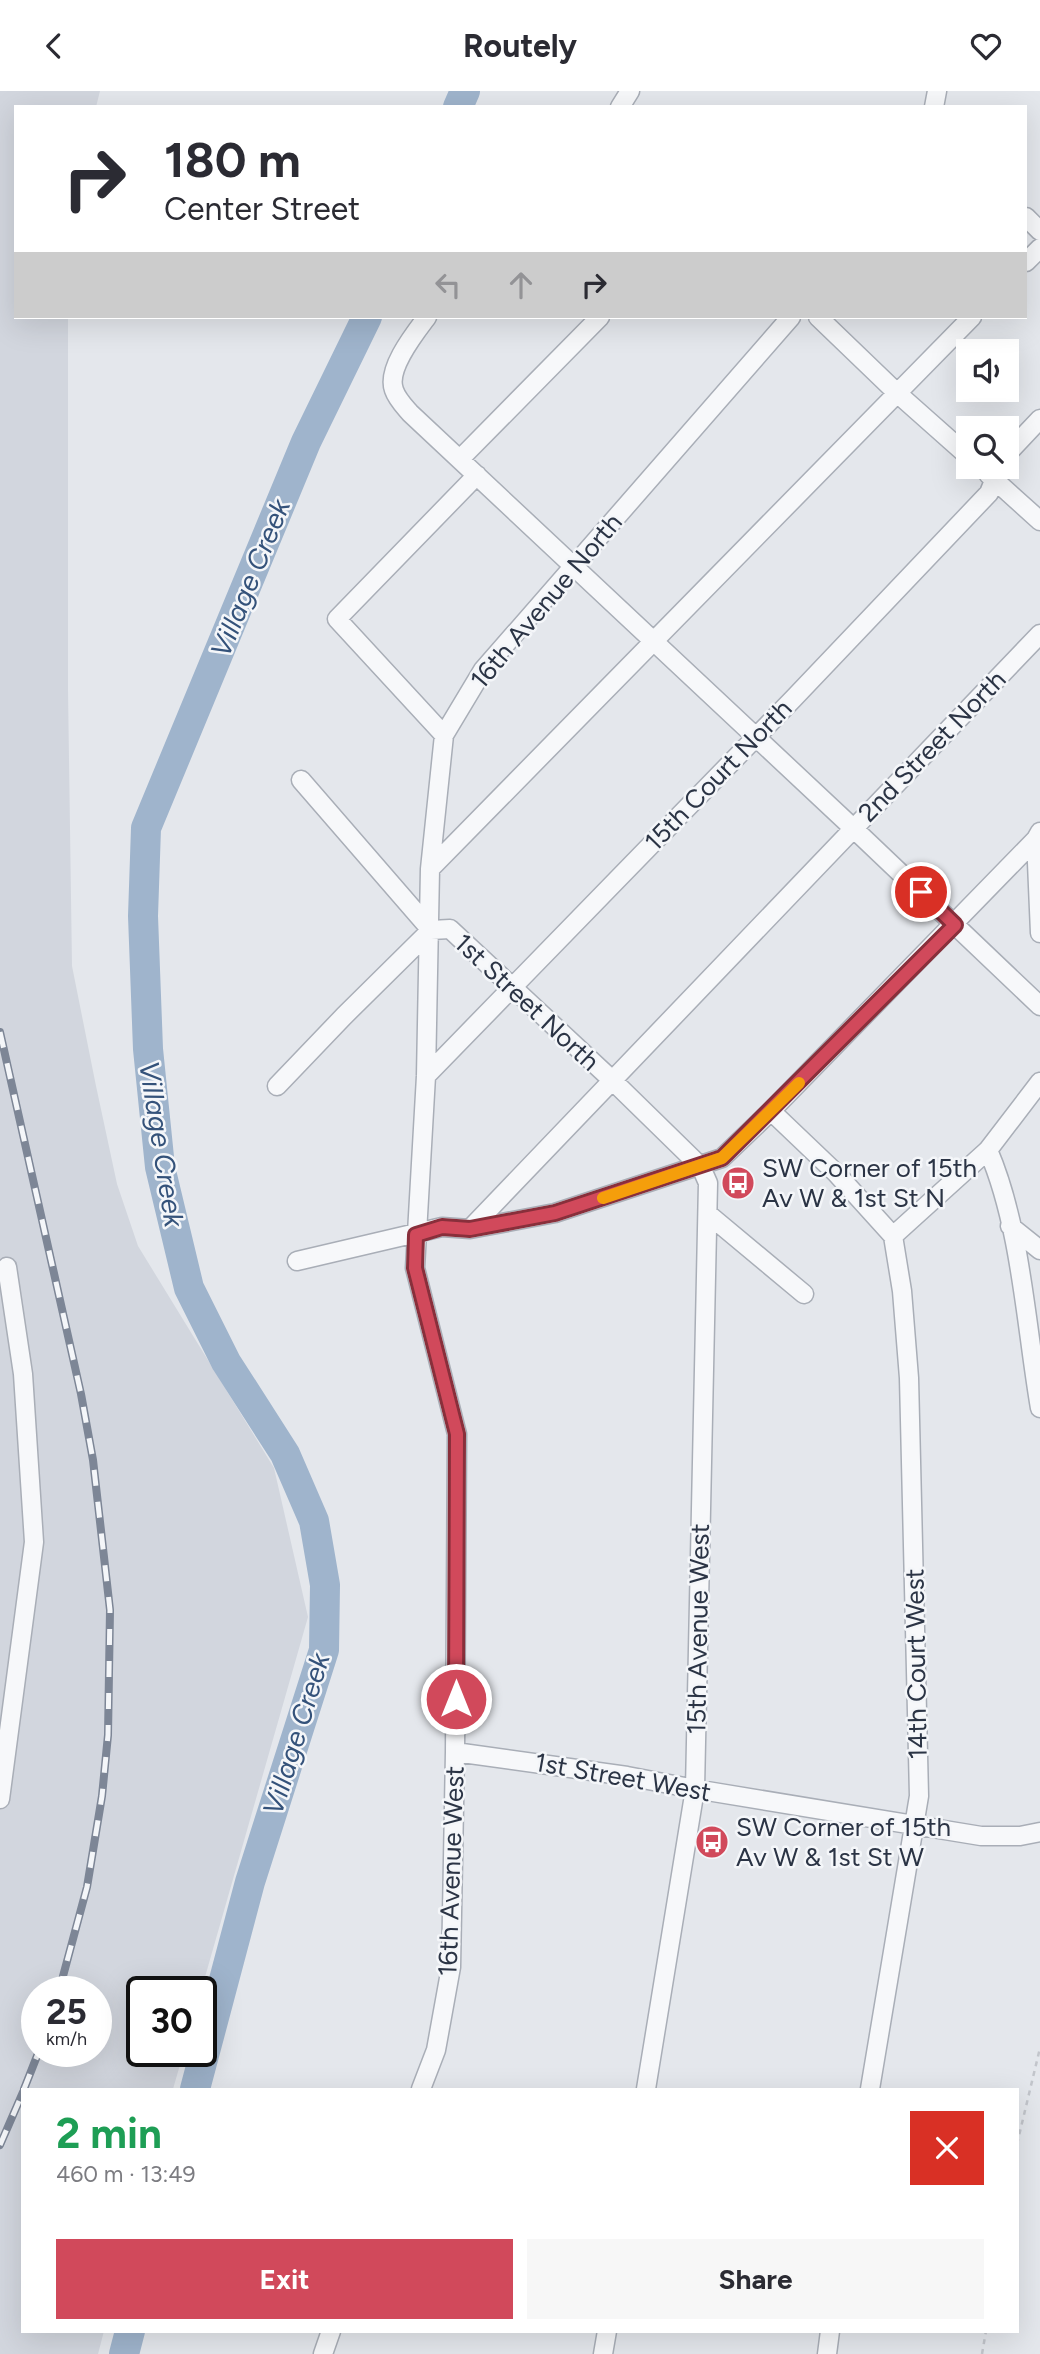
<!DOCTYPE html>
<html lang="en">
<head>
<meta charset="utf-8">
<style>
	:root { --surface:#fff; --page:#f7f7f7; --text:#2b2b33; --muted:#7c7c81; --accent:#d1495b }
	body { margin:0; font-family:Figtree,sans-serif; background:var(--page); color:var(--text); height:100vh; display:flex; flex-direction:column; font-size:26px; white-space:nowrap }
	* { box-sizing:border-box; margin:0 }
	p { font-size:23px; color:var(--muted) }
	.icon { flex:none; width:38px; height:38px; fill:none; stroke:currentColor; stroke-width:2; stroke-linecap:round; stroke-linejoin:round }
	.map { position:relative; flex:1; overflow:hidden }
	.details { position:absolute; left:21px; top:1997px; width:998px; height:245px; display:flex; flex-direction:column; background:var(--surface); border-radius:0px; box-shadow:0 7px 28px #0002 }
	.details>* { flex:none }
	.guide { position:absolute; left:14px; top:14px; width:1013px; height:214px; border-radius:0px; box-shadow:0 7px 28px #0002; background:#fff; color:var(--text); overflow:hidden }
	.fabs { position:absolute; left:956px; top:248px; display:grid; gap:14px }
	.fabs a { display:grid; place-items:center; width:63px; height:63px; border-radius:0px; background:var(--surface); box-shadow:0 7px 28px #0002; font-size:35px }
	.speed { position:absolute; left:21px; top:1885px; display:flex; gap:14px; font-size:35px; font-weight:700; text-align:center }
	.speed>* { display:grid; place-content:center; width:91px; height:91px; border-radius:50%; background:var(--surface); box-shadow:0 7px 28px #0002; line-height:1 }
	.speed small { font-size:18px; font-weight:400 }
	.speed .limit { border:4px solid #111; border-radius:10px; background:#fff; color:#111 }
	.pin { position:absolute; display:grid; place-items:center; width:60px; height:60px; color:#fff; margin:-30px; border:4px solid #fff; border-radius:50%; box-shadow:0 2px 7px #0007 }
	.me { position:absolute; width:77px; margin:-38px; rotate:0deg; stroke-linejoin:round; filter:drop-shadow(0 0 5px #0008) }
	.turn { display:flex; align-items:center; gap:24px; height:147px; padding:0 35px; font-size:32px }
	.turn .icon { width:91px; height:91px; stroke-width:2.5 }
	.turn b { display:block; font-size:49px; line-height:60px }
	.lanes { display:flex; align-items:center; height:66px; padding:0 35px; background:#0003; justify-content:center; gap:35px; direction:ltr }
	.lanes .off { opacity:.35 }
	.round { display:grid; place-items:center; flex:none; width:74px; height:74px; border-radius:0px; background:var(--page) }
	.head { display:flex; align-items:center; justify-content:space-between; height:119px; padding:0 35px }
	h1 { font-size:42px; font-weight:700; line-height:52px; color:#1e9e55 }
	.action { display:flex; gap:14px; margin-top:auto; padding:14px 35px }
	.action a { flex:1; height:80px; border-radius:0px; background:var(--accent); color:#fff; font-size:28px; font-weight:700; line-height:80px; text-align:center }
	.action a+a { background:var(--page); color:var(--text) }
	header { display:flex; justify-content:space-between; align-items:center; height:91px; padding:0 35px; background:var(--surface); font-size:32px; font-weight:700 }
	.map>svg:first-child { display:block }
	.built { fill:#d2d6de; fill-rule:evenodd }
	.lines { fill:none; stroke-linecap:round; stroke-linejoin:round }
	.river { stroke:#9fb4cc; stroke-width:30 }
	.minor-casing { stroke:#a9aeb7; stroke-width:21 }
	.path { stroke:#c2c5cb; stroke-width:2.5; stroke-dasharray:5 5; stroke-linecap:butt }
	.minor { stroke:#f7f8fa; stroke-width:18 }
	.rail-casing { stroke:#7d8696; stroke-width:8 }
	.rail { stroke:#f4f6f9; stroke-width:5; stroke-dasharray:16; stroke-linecap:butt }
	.route-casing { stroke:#882f3b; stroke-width:18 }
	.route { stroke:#d1495b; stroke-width:12 }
	.slow { stroke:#f59e0b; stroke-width:12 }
	.labels { text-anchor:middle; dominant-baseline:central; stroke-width:5; stroke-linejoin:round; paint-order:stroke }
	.street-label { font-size:26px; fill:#2b3445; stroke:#f4f6f9 }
	.poi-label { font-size:26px; fill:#2b3445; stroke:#f4f6f9; text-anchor:start }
	.water-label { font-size:28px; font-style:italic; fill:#34527a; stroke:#f4f6f9 }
</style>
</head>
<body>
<header><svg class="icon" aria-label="back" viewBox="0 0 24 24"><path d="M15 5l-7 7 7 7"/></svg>Routely<svg class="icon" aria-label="heart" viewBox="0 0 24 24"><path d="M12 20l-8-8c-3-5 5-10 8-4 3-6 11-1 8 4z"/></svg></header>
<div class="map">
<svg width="1040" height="2263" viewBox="0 0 1040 2263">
	<rect width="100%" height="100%" fill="#e4e7ec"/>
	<path class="built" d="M0,0H100L96,16H16V226H68V599L72,875L96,995L117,1093L138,1155L274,1377L308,1526L201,1900H142V1960H184L173,1998H23V2240H104L98,2263H0ZM37,1900H96V1960H37Z"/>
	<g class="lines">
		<path class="river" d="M458,16L465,0
			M195,1998L250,1791L324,1559L325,1494L314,1430L285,1363L226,1271L189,1197L160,1076L148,958L143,825L146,737L306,351L367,226
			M124,2263L130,2240"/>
		<defs>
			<path id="minor" d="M620,16L630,0
				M934,16L937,0
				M1026,126L1040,140
				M1026,171L1040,157
				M427,226C415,242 386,278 394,299C397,308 404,315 410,322L853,737L1040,915
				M818,226L897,302L968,365
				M1006,364L1040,328
				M460,368L600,226
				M988,383L1040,430
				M444,644L337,528L477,384
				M301,689L431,839L450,838L612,989L701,1076L708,1092L695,1698L646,1998
				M1036,748L1040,842
				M430,778L972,226
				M426,985L793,608L989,402L993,392L992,379L995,376
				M277,995L344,925L431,839
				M771,1020L836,1082L893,1145
				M988,1059C1021,1135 1026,1235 1040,1317
				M708,1123L804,1203
				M1010,1135L1040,1159
				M470,1138L1040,543
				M893,1145L988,1059L1040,991
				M297,1170L442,1136L470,1138L555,1122L722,1067L771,1020L1036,748L1040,741
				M455,1661L627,1685L695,1698L981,1745H1020L1040,1741
				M0,1708L34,1451L23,1283L7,1176
				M421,1998L436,1959L451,1876L455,1661L457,1343L415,1177L426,985L430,778L444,644L483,579L791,226
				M870,1998L919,1705L909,1287L902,1200L893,1145
				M323,2263L331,2240
				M603,2263L607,2240
				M827,2263L830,2240"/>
		</defs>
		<use href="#minor" class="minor-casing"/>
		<path class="path" d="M1017,2053L1040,1957
			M982,2263L986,2240"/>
		<use href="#minor" class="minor"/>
		<defs>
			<path id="rail" d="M0,941L81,1303L93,1369L110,1519L108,1644L102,1705L87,1796L59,1900
				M24,1998L39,1960
				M0,2054L23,2001"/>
		</defs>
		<use href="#rail" class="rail-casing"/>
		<use href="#rail" class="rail"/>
	</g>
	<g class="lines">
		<defs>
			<path id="route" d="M456,1608L457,1343L415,1177L416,1144L442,1136L470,1138L555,1122L722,1067L955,834L921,801"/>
		</defs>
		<use href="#route" class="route-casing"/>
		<use href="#route" class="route"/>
		<path class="slow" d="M603,1107L722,1067L799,992"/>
	</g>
	<defs>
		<symbol id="bus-disc" viewBox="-11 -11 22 22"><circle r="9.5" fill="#d1495b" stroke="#f4f6f9"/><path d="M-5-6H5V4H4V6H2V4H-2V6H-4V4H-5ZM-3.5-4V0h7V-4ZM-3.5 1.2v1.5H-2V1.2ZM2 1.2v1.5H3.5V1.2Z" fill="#fff"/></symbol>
	</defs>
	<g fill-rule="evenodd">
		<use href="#bus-disc" x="719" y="1073" width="38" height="38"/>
		<use href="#bus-disc" x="693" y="1732" width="38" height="38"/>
	</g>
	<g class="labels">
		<g class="street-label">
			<text transform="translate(546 510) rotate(-50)">16th Avenue North</text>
			<text transform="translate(932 655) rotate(-46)">2nd Street North</text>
			<text transform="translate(718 684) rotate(-46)">15th Court North</text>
			<text transform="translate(527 911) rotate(43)">1st Street North</text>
			<text transform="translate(698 1538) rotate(-89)">15th Avenue West</text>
			<text transform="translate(916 1573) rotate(-91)">14th Court West</text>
			<text transform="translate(623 1686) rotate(10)">1st Street West</text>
			<text transform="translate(451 1780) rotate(-88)">16th Avenue West</text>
		</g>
		<g class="poi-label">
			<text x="762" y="1077">SW Corner of 15th<tspan x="762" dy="30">Av W &amp; 1st St N</tspan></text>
			<text x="736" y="1736">SW Corner of 15th<tspan x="736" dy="30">Av W &amp; 1st St W</tspan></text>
		</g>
		<g class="water-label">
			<text transform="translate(250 487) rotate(-68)">Village Creek</text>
			<text transform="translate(162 1053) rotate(81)">Village Creek</text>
			<text transform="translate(296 1643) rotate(-73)">Village Creek</text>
		</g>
	</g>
</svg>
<div class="fabs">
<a><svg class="icon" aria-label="sound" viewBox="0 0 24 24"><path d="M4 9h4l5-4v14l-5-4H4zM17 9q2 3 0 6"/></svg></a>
<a><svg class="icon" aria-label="search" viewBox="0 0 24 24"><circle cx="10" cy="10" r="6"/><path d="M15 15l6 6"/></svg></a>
</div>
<div class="speed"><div>25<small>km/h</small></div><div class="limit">30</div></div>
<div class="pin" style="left:921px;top:801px;background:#d93025"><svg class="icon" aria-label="arrive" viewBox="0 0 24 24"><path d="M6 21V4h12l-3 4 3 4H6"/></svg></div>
<svg class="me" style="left:456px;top:1608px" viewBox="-20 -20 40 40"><circle r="17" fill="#d1495b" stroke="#fff" stroke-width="3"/><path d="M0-11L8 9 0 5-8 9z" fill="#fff"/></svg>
<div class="guide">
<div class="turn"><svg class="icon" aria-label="right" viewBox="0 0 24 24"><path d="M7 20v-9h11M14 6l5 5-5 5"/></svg><div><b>180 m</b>Center Street</div></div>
<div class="lanes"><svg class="icon off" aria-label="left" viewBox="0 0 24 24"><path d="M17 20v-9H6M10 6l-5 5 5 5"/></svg><svg class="icon off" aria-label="ahead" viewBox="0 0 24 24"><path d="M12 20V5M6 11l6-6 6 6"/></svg><svg class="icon" aria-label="right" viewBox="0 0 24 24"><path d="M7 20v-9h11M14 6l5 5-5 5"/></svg></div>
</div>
<section class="details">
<div class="head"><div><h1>2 min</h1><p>460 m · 13:49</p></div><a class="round" style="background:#d93025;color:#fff"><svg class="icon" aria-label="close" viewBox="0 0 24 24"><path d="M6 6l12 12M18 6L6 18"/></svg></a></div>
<div class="action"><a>Exit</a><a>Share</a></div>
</section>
</div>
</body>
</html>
